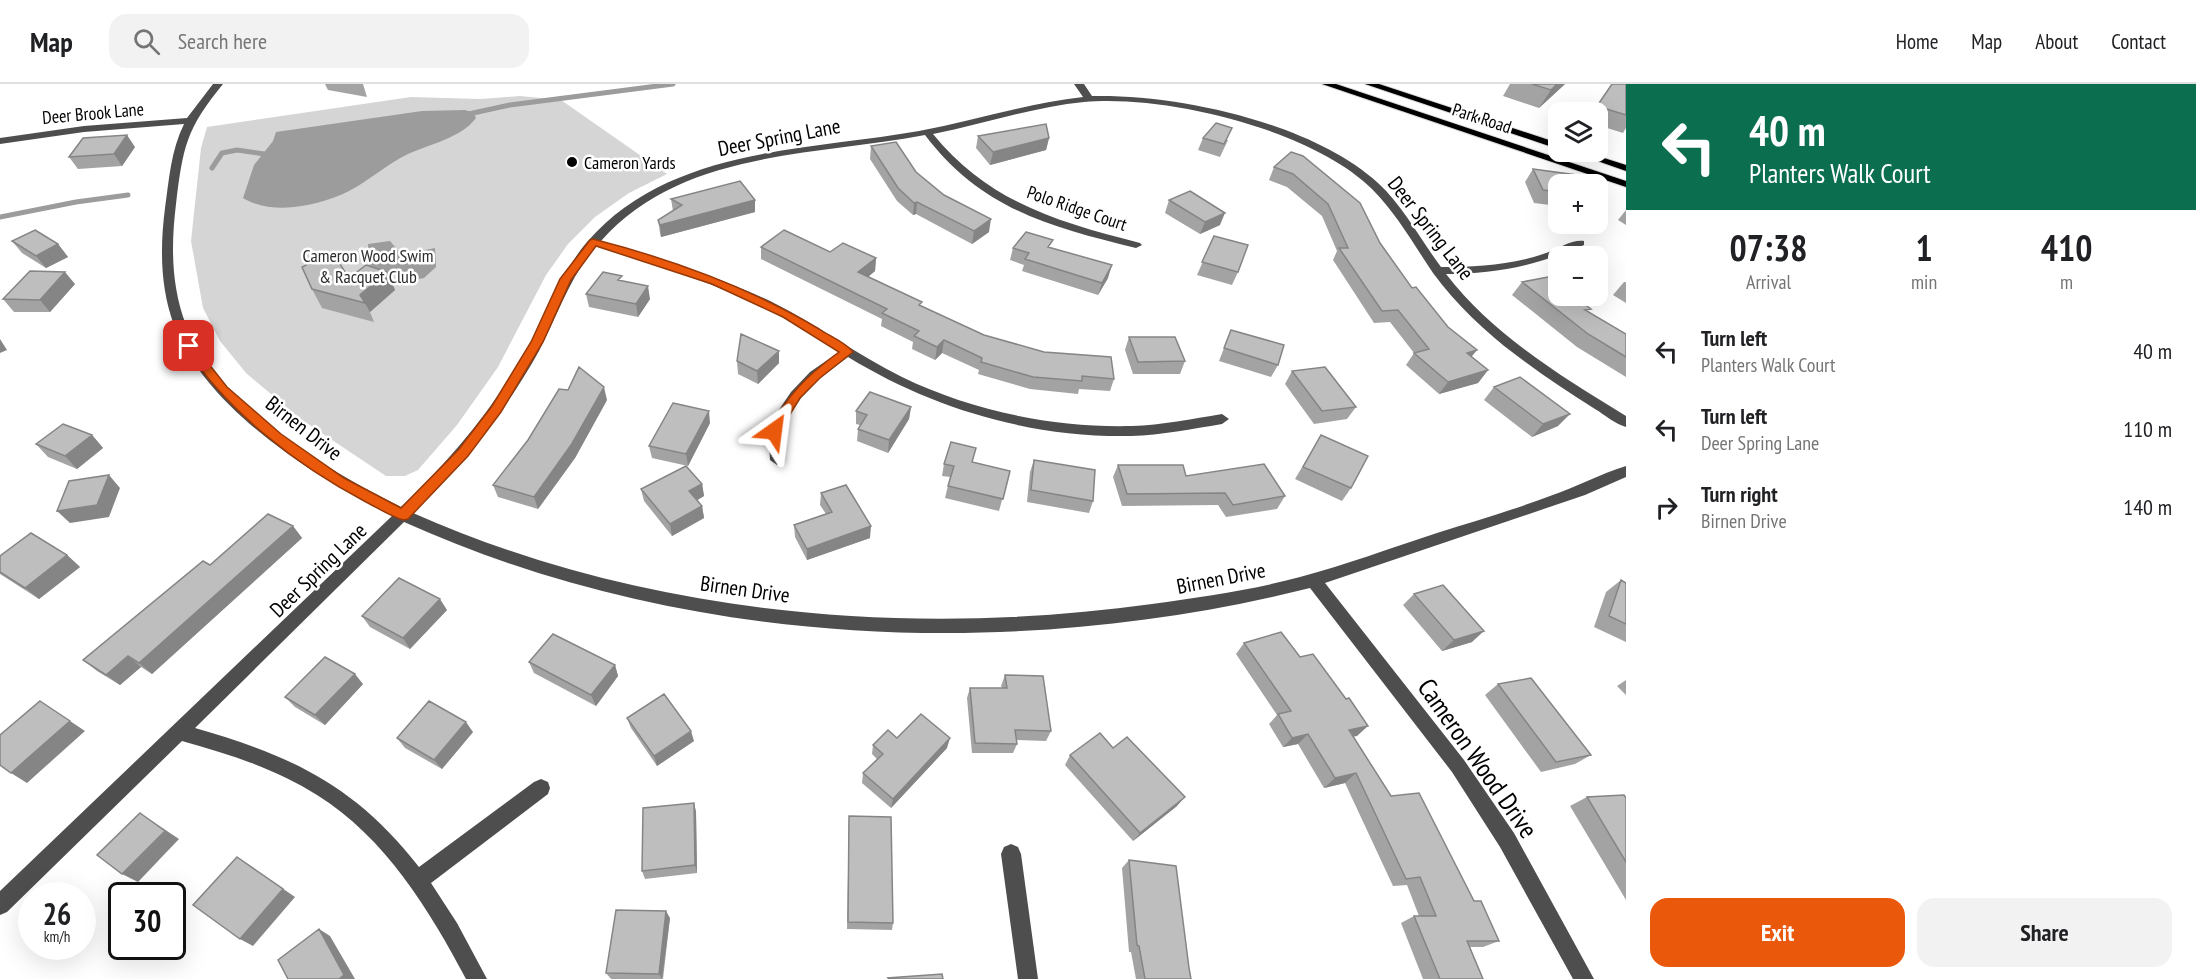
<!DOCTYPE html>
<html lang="en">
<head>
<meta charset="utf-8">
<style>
	:root { --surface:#fff; --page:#f2f2f2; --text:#202124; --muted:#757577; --line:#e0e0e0; --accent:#ea580c }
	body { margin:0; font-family:"PT Sans Narrow",sans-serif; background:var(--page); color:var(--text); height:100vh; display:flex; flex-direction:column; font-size:22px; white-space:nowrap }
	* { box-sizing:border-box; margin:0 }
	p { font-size:20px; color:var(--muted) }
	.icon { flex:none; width:33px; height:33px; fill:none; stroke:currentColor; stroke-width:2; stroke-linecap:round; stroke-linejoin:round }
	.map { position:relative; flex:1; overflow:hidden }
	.sheet { display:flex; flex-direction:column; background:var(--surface); width:570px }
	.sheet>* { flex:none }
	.banner { background:#0b6e4f; color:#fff; overflow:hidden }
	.tools { position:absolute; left:1548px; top:18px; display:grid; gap:12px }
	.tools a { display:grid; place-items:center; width:60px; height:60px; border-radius:12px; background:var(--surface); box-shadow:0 6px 24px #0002; font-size:30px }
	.speed { position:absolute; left:18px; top:798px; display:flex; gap:12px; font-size:30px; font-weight:700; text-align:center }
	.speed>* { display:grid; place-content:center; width:78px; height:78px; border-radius:50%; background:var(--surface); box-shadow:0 6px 24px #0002; line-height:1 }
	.speed small { font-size:15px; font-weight:400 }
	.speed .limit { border:3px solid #111; border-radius:9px; background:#fff; color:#111 }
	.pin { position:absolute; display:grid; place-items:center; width:51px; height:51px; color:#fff; margin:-26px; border-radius:12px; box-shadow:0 3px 9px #0006 }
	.me { position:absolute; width:66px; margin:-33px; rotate:31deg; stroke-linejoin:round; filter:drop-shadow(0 0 4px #0008) }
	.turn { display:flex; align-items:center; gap:21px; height:126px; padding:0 24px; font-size:27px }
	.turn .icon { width:78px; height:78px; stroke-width:2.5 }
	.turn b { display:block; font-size:42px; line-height:51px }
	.eta { display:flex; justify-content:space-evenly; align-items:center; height:102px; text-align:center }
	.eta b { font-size:36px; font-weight:800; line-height:42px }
	.action { display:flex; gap:12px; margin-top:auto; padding:12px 24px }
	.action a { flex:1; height:69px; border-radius:18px; background:var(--accent); color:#fff; font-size:24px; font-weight:800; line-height:69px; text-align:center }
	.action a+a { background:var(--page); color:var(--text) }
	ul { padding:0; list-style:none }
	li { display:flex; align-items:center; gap:18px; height:78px; padding:0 24px }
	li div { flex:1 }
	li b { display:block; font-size:22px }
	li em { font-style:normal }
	header { display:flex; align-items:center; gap:36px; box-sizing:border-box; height:84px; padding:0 30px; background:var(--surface); border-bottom:2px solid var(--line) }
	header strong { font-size:28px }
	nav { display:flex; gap:33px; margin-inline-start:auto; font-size:21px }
	.search { width:420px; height:54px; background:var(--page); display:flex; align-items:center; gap:15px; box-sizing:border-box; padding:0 21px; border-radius:18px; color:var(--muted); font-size:22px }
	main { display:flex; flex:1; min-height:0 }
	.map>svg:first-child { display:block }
	.green { fill:#d5d5d5 }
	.water { fill:#9c9c9c }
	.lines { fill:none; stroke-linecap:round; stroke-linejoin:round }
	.stream { stroke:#9c9c9c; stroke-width:5 }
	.major-casing { stroke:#dbdbdb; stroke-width:2 }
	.minor { fill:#4e4e4e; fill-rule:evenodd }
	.major { fill:#000; fill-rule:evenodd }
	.wall { fill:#a3a3a3 }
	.shaded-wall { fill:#858585 }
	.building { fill:#bebebe; stroke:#858585; stroke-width:1.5 }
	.route { fill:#ea580c; stroke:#983908; stroke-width:1.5 }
	.poi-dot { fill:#000; stroke:#fff; stroke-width:2 }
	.labels { text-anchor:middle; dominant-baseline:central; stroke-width:5; stroke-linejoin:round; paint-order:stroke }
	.far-street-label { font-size:18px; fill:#000; stroke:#fff }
	.far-poi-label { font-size:18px; fill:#000; stroke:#fff; text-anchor:start }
	.far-park-label { font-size:18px; fill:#2c2c2c; stroke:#fff }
	.street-label { font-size:21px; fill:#000; stroke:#fff }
	.near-street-label { font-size:26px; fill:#000; stroke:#fff }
</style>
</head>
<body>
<header>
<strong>Map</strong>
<div class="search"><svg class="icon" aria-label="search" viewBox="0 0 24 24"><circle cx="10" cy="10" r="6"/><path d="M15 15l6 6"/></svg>Search here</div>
<nav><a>Home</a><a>Map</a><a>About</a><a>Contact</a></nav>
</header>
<main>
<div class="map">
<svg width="1626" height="895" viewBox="0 0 1626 895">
	<rect width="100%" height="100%" fill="#fff"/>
	<path class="green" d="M520,12L561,16L667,90L629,109L595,133L568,160L546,191L498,283L457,341L418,386L405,392H386L302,336L246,289L220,257L203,224L191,157L201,64L207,43L411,13L480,15Z"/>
	<path class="water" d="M465,26L474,29L476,34C461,54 430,60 408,70C387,80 370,96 349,107C319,122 273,132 243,114L254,81L273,57L276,48L422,27Z
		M390,157L402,171L435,164L436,183L424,194L405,198V188L369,194L368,160Z"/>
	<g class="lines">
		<path class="stream" d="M464,31L510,21L673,0
			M212,84L222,69L237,66L271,71
			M0,133L76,118L128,111"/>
		<defs>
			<path id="major" d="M1322,0H1336L1626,97V103Z
				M1365,0H1379L1558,59V65Z
				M1572,68H1585L1626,81V87Z"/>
		</defs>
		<use href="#major" class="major-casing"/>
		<path class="minor" d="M213,0H223C186,45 183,63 176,120C171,161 171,202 186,241C219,322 326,386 401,423C449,377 492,327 525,268C546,232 560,190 587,158C669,63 806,67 919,47C973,37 1028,19 1083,13L1074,0H1084L1092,12C1179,10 1312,39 1378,99C1404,123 1420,155 1441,183C1478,183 1514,181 1549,168C1559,164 1573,155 1584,157V161C1539,181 1496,190 1446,190C1493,251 1561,292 1626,332V343C1615,340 1605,331 1595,325C1568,308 1542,291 1516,271C1485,248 1456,220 1433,189C1414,161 1397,130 1372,105C1313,46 1165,10 1084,18C1033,23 983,40 933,50C988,118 1058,138 1140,159L1142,161L1136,164C1050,143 981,125 925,51C815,72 681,66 601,157C659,174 717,192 772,218C817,240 857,271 902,293C972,327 1054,344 1132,342C1162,341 1192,335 1222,330L1229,335L1222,340C1192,345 1162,351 1131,352C1032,354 933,325 848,273L820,294L801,314L782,342L784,376L777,381L770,376L768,342L770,339L791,308L810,288L839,268C814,252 790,236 764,224C710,197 653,180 596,162C570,193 557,232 539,267C505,328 463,381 413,429C643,531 906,554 1152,520C1201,513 1252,506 1300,493C1345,481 1391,464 1437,449C1475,437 1513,426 1550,412C1576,403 1600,390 1626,382V393L1585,411L1325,499L1464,676L1514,749L1594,895H1573L1500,763L1452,688L1310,504C1014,578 684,564 404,438L195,644C292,672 355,701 419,783L534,698L541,695L548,698L550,704L548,710L431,799L457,839L487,895H466C430,827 385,753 317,711C276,685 229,670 182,657L7,828L0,831V807L392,432C314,392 207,326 174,241C160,203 160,163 165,124C169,96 171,66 184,40L84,48L0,60V54L84,42L187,34Z
			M1011,760L1018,763L1021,770L1038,895H1018L1001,770L1004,763Z"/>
		<use href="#major" class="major"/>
	</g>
	<path class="wall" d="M325,0H363L367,13L328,6Z
		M1510,0H1565L1539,24L1503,12Z
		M1612,0H1626V44L1623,49L1598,41V28H1592Z
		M978,52L1049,54L1046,66L990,81L976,64Z
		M1203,54L1228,56L1220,73L1198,66Z
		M871,62L916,88L989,148L972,160L916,130L913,131L897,117L870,75Z
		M135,63L122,82L78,85L69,73Z
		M1291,68L1380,159L1412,204L1448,243L1477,266L1471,273L1488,286L1478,299L1439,310L1406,281L1414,269L1390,238L1374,239L1333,176L1337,167L1322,132L1287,103L1269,96L1274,83Z
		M1533,85L1558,100V122L1534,119L1525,98Z
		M671,115L755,116V128L661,153L660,149L658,136L673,127Z
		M1169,116L1220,141L1200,150L1165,129Z
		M1626,126V141L1618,136Z
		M1214,152L1238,188L1232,201L1197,191Z
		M12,157L58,160L68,173L46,184L22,169Z
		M761,163L830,168L876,174L875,187L868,193L921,222L984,251L1114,295L1110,307L1079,305L1078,310L1030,305L978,290L979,286L942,269L935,276L912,265L913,258L881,242L882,235L761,175Z
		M1013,164H1051L1108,194L1098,211L1022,187L1024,181L1010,176Z
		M387,188L395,206L370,228L374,238L322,224L312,205L349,194Z
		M623,197L650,215L638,233L589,223L586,210Z
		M1522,198L1588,228L1626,250V293L1577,263L1512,211Z
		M1624,198H1626V219L1613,211Z
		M75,200L50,228H14L3,215Z
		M1231,246L1278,281L1271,293L1219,277Z
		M1129,253L1185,277L1180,290H1133L1125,266Z
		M779,267V279L758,300L738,290L737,277Z
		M1292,287L1356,323L1347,335L1314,340L1285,300Z
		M1494,303L1558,342L1532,353L1484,316Z
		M607,316L575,374L538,425L498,413L493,401Z
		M911,323L909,335L888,369L857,357L858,345L860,341L856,340V327Z
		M710,339L688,382L652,374L649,362Z
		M92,351L103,364L77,385L48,373L36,360Z
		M1321,351L1351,404L1342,417L1295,395Z
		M1034,376L1093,417L1089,429L1027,418L1030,388Z
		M973,378L1010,387L999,427L945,414L950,393L942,392L944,380Z
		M1118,381L1186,392L1285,412L1277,425L1226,433L1218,421L1122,422L1113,393Z
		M702,400L704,412L697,416L702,422L704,434L672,452L644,417L641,405Z
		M821,409L870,454L807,476L795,453L794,441L826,430L820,421Z
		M293,442L302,454L152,590L141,583L120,601L97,587L83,576L210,481Z
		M67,471L80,483L39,515L0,490V472Z
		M1621,496L1626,499V558L1594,543L1606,508Z
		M1414,510L1472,558L1442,567L1403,521Z
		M447,526L410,565L370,543L362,532Z
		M1244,559L1357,652H1353L1391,712L1474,817L1499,857L1483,863H1470L1483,895H1423L1401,839L1414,832H1419L1407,801L1393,802L1345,699L1324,704L1298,660L1283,663L1269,640L1277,631L1236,570Z
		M529,578L615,581L618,592L596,622L534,589Z
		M1005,591L1051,647L1046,657L1017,656V660L1013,669H972L967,614L970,604H1002L1001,602Z
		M1626,596V611L1617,602Z
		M363,600L325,641L295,623L285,613Z
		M1498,600L1591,671L1575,680L1541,688L1485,611Z
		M627,634L694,657L657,682L631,644Z
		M473,648L442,685L405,664L397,654Z
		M897,654L947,664L891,724L862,699L863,689L877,675L872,670L873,661Z
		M1113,664L1177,722L1133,757L1065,681L1070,671Z
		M1587,713L1626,714V816L1570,722Z
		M694,719L696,728L697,789L645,795L642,787Z
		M849,732L893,839L892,846L847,845Z
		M1129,776L1189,884L1191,895H1136L1131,868H1129L1122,784Z
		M670,834L663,895H611L606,889Z"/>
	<path class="shaded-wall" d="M1557,0H1565L1539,24L1551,6Z
		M127,51L135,63L122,82L114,70Z
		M1049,54L1046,66L990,81L993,68Z
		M755,116V128L661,153L660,141Z
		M917,118L916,130L913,131L914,119Z
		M1225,129L1220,141L1200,150L1205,138Z
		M991,135L989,148L972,160L974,147Z
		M58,160L68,173L46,184L36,172Z
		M876,174L875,187L858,201V188Z
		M1112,181L1108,194L1098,211L1102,199Z
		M65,188L75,200L50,228L40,216Z
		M387,188L395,206L370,228L360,211Z
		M648,202L650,215L638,233L636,220Z
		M0,255L7,266L0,269Z
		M944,256L942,269L935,276L937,263Z
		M1477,266L1467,278V269Z
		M779,267V279L758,300L757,287Z
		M1488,286L1478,299L1439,310L1448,298Z
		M604,303L607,316L575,374L538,425L534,413Z
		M911,323L909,335L888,369L889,356Z
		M709,327L710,339L688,382L686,370Z
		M1570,330L1558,342L1532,353L1543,340Z
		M92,351L103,364L77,385L65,372Z
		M109,391L120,404L109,433L70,439L57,427Z
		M702,400L704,412L691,420L689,407Z
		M702,422L704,434L672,452L670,440Z
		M293,442L302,454L152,590L139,579Z
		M871,442L870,454L807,476V465Z
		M67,471L80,483L39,515L25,504Z
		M440,515L447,526L410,565L403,554Z
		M1484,547L1472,558L1442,567L1454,556Z
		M128,572L141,583L120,601L106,591Z
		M615,581L618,592L596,622L591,611Z
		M355,590L363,600L325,641L315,631Z
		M70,637L85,647L27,699L11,689Z
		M466,638L473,648L442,685L434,676Z
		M1368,642L1357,652L1338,656L1349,646Z
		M691,647L694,657L657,682L654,672Z
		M1308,650L1298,660L1283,663L1292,654Z
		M950,654L947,664L891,724L893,715Z
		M1356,689L1345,699L1324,704L1335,694Z
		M1185,713L1177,722L1133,757L1140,749Z
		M694,719L696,728L697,789L695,781Z
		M140,729L179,755L138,798L122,790Z
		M237,773L295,813L253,862L240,855Z
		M666,827L670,834L662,895L659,890Z
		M319,845L330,852L355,895H339Z"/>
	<path class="building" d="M1532,0H1557L1551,6Z
		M1612,0H1626V31L1597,22Z
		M1216,39L1232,44L1224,60L1203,54Z
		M1046,40L1049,54L993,68L978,52Z
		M127,51L114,70L69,73L83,54Z
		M896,58L916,88L944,111L991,135L974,147L917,118L914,119L898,104L871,62Z
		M1291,68L1303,72L1360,119L1380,159L1412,204L1416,203L1448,243L1477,266L1467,269L1488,286L1448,298L1414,269L1429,265L1398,226L1382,227L1339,164H1348L1328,120L1293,90L1274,83Z
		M1533,85L1577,91L1582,100H1558V108L1543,106Z
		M740,97L755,116L660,141L658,136L682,121L671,115Z
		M1190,107L1225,129L1205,138L1169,116Z
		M35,146L58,160L36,172L12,157Z
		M784,146L830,168L843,159L876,174L858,188L922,218L919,221L984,251L1044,268L1111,273L1114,295L1082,292V297L1033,293L981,278L982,274L944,256L937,263L914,252L919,247L882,229L887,225L761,163Z
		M1026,148L1053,156L1048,163L1112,181L1102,199L1025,175L1029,169L1013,164Z
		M1214,152L1248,161L1238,188L1202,178Z
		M332,168L349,194L366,181L387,188L360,211L365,219L312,205L302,183Z
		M30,187L65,188L40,216L3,215Z
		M603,188L622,192L618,196L648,202L636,220L586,210Z
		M1548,193L1558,200V212H1573L1591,225L1585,226L1626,250V273L1588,250L1522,198Z
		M1231,246L1284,261L1278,281L1224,264Z
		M741,250L779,267L757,287L737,277Z
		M1129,253H1175L1185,277L1138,278Z
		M579,283L604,303L571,361L534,413L493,401L528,356L559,305L568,306Z
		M1325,283L1356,323L1322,327L1292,287Z
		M1520,293L1570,330L1543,340L1494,303Z
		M870,308L911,323L889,356L858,345L867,331L856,327Z
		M673,319L709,327L686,370L649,362Z
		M63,340L92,351L65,372L36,360Z
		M1321,351L1368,372L1351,404L1303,383Z
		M951,358L976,364L972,378L1010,387L1003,415L948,402L954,382L944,380Z
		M1034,376L1095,386L1093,417L1031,406Z
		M1264,380L1285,412L1233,421L1225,409L1127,410L1118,381H1183L1186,392Z
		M686,382L702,400L689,407L702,422L670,440L641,405Z
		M109,391L97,421L57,427L69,397Z
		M846,401L871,442L807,465L794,441L832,428L821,409Z
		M268,430L293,442L139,579L128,572L106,591L83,576L203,477L210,481Z
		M31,449L67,471L25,504L0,488V472Z
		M399,494L440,515L403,554L362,532Z
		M1621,496L1626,499V540L1609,532Z
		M1443,501L1484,547L1454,556L1414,510Z
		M1281,548L1300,573L1313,570L1346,615L1349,614L1368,642L1349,646L1391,712L1419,709L1474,817H1481L1499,857H1467L1483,895H1440L1414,832H1436L1420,793L1406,795L1356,689L1335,694L1308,650L1292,654L1278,630L1291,627L1244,559Z
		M553,550L615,581L591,611L529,578Z
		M325,573L355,590L315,631L285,613Z
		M1005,591L1043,592L1051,647L1015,646L1017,660L975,659L970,604H1007Z
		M1531,594L1591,671L1556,678L1498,600Z
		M664,610L691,647L654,672L627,634Z
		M40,617L70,637L11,689L0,681V651Z
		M429,617L466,638L434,676L397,654Z
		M921,630L950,654L893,715L863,689L883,670L873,661L888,646L897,654Z
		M1100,649L1113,664L1127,653L1185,713L1140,749L1070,671Z
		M1624,711L1626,714V778L1587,713Z
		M694,719L695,781L642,787L643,724Z
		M140,729L165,747L122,790L97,771Z
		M849,732L891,733L893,839L848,838Z
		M237,773L283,805L240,855L193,821Z
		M1129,776L1176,782L1189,884L1191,895H1145L1139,862L1137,861Z
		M616,826L666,827L659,890L606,889Z
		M319,845L344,891L339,895H288L278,876Z
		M942,890L943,895H889L888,894Z"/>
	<path class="route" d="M593,155C671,175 749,203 819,245C829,252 845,258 853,268L820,294L800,314L778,350H769L767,347C789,310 805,293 839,268L783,233L712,200L596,162L571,196L543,258L501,328L468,372L408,435L403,436C390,432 378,424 366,418C296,381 228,328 184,262L189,259L193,260L227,303L281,350L344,394L401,424L459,365L492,322L531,258L560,195L590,156Z"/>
	<circle class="poi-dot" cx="572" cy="78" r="6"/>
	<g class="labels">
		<g class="far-street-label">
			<text transform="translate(93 29) rotate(-5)">Deer Brook Lane</text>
			<text transform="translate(1482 34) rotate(18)">Park Road</text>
			<text transform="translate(1077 124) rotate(19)">Polo Ridge Court</text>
		</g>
		<g class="far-poi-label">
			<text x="584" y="78">Cameron Yards</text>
		</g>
		<g class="far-park-label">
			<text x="368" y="171">Cameron Wood Swim<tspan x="368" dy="21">&amp; Racquet Club</tspan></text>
		</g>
		<g class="street-label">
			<text transform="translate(779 53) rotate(-11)">Deer Spring Lane</text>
			<text transform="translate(1431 144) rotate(52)">Deer Spring Lane</text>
			<text transform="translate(304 344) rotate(38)">Birnen Drive</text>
			<text transform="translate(318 486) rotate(-44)">Deer Spring Lane</text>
			<text transform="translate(1221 494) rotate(-11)">Birnen Drive</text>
			<text transform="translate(745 505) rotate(8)">Birnen Drive</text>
		</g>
		<g class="near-street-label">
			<text transform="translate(1478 674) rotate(55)">Cameron Wood Drive</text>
		</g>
	</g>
</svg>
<div class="tools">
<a><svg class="icon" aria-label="layers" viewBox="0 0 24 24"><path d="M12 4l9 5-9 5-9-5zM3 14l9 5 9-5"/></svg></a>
<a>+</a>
<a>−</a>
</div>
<div class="speed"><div>26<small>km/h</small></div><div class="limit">30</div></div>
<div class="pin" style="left:189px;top:262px;background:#d93025"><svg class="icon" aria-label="arrive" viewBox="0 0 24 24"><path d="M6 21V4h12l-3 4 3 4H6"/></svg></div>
<svg class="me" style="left:774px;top:347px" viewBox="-20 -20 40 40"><path d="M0-17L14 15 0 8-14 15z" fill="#ea580c" stroke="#fff" stroke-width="4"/></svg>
</div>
<section class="sheet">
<div class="banner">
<div class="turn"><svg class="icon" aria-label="left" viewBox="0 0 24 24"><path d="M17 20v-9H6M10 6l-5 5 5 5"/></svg><div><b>40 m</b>Planters Walk Court</div></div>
</div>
<div class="eta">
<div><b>07:38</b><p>Arrival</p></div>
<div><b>1</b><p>min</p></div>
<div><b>410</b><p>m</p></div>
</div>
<ul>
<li><svg class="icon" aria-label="left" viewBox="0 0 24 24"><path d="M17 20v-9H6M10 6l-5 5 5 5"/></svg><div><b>Turn left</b><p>Planters Walk Court</p></div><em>40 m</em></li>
<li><svg class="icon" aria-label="left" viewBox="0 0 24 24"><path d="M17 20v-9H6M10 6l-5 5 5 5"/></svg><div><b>Turn left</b><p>Deer Spring Lane</p></div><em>110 m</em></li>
<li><svg class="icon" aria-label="right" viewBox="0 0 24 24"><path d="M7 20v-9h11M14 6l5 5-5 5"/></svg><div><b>Turn right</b><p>Birnen Drive</p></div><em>140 m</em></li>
</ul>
<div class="action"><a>Exit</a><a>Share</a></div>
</section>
</main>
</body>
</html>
